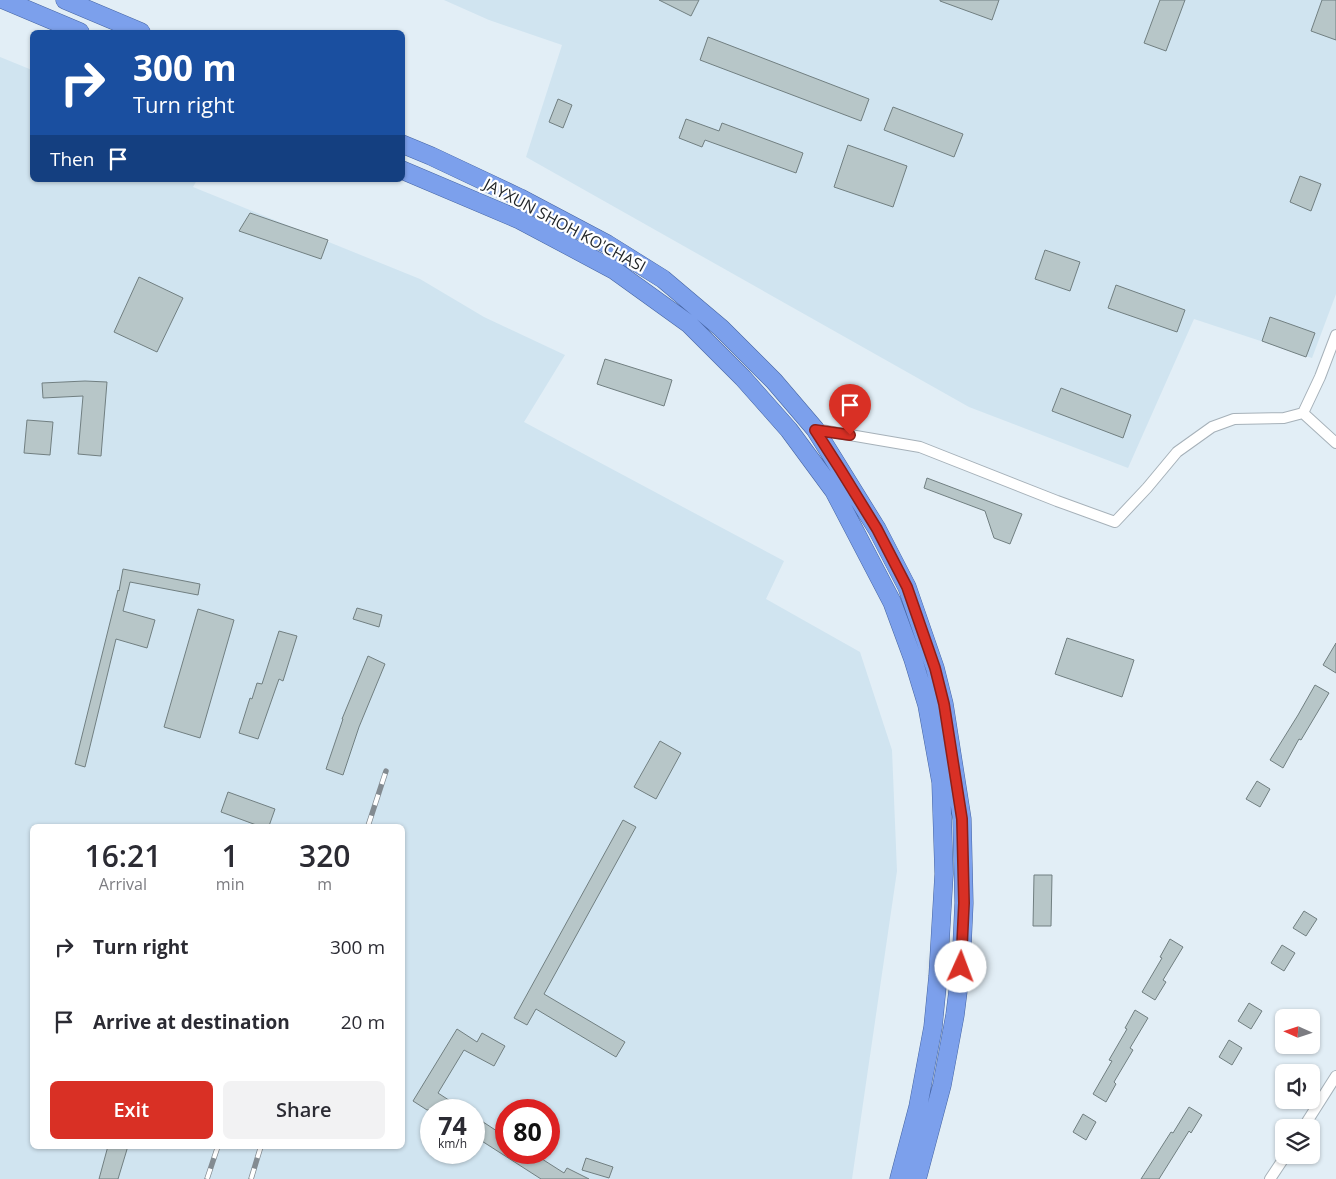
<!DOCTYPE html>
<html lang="en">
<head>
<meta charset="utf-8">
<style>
	:root { --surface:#fff; --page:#f2f2f3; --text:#2b2b33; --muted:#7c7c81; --accent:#d93025 }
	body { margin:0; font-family:"Open Sans",sans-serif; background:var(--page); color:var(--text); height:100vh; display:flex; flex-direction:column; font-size:19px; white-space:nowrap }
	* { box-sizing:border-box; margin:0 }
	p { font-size:16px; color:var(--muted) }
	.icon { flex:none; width:28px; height:28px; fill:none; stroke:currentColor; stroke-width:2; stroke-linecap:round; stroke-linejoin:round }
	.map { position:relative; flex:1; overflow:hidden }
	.sheet { position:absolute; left:30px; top:824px; width:375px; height:325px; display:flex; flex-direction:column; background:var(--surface); border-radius:8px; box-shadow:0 1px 4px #0004 }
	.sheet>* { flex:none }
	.guide { position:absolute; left:30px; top:30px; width:375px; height:152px; border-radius:8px; box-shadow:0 1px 4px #0004; background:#1a4fa0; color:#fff; overflow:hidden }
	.needle { width:32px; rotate:273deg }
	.controls { position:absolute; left:1275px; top:1009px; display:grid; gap:10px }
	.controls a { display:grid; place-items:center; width:45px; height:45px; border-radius:8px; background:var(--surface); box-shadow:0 1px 4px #0004; font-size:25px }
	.speed { position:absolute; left:420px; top:1099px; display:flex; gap:10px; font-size:25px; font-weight:700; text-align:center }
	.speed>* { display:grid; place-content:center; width:65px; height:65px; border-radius:50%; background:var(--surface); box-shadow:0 1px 4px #0004; line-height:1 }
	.speed small { font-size:12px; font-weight:400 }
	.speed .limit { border:8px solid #d22; background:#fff; color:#111 }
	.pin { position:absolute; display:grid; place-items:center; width:42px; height:42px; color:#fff; margin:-51px -21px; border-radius:50% 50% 50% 0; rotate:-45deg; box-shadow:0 0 5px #0007 }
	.pin .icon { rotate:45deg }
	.me { position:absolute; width:55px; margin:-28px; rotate:2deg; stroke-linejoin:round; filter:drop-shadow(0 0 4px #0008) }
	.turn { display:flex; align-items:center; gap:18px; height:105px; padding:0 20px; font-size:22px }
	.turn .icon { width:65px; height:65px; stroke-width:2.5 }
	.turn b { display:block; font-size:35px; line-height:42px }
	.then { display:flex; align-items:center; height:48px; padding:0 20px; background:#0003; gap:10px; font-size:19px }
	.eta { display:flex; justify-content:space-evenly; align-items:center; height:85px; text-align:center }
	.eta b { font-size:30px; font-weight:600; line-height:35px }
	.cta { display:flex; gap:10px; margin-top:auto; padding:10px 20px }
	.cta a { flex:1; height:58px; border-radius:8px; background:var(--accent); color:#fff; font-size:20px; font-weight:600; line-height:58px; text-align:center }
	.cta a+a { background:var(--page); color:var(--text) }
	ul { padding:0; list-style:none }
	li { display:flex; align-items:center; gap:15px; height:75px; padding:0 20px }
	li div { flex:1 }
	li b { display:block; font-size:19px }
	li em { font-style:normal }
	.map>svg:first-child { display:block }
	.built { fill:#d0e4f0; fill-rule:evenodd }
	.building { fill:#b7c6c8; stroke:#717f81 }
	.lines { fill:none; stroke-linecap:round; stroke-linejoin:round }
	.minor-casing { stroke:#a6b1b9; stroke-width:12 }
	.trunk-casing { stroke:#4665a3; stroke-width:19 }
	.minor { stroke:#fff; stroke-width:10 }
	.trunk { stroke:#7ca0ec; stroke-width:18 }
	.rail-casing { stroke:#838b91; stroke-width:5.5 }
	.rail { stroke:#fff; stroke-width:4; stroke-dasharray:11; stroke-linecap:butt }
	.route-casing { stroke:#8d1f18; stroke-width:12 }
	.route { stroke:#d93025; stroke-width:9 }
	.labels { text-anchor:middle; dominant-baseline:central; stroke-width:4.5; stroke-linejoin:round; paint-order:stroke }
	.street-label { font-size:16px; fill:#1f2326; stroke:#fff }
</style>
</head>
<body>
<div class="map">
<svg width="1336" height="1179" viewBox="0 0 1336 1179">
	<rect width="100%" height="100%" fill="#e2eef6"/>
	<path class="built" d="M444,0H1336V294L1312,358L1194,319L1128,468L969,407L526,157L562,45L489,20Z
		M0,57L32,70V180H197L193,187L420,279L484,317L565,355L524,422L784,561L766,599L860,652L892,750L897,871L852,1179H0ZM32,826H402V1146H32ZM431,1110H474V1152H431ZM506,1110H549V1152H506Z"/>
	<path class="building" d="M659,0H699L691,16Z
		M940,0H999L992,20L940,1Z
		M1160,0H1185L1166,51L1144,43Z
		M1322,0H1336V40L1311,31Z
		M708,37L869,99L861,121L700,60Z
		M558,99L572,105L563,128L549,122Z
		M893,107L963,134L954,157L884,130Z
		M686,119L719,131L722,123L803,153L796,173L705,140L702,147L679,138Z
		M848,145L907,166L893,207L834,187Z
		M1300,176L1321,184L1311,211L1290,202Z
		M250,213L328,240L321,259L239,231Z
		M1045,250L1080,262L1070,291L1035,279Z
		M139,277L183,298L157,352L114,332Z
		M1116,285L1185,310L1177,332L1108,308Z
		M1270,317L1315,333L1306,357L1262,341Z
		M605,359L672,380L664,406L597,384Z
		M85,381L107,382L101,456L78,454L83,396L43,398L42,383Z
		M1061,388L1131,415L1123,438L1052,411Z
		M27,420L53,422L50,455L24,453Z
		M927,478L1022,514L1010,544L994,538L985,511L924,488Z
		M123,569L200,584L198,595L130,582L123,611L155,620L147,648L116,639L85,767L75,764L118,590L119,591Z
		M357,608L382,615L379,627L353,619Z
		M198,609L234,620L200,738L164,727Z
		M279,631L297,636L283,681L279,679L258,739L239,733L250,698L252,699L257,683L262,684Z
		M1067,638L1134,660L1122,697L1055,674Z
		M1336,643V673L1323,665Z
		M368,656L385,664L359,727L343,775L326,769L343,719H342Z
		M1315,685L1329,693L1301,740L1299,739L1283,768L1270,760L1298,715Z
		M660,741L681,753L656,799L634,787Z
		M1257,781L1270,789L1260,807L1246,799Z
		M228,792L275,809L269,826H259L221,812Z
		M623,820L636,827L544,994L625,1042L616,1057L536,1009L527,1025L514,1018Z
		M1034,875H1052L1051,926H1033Z
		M1304,911L1317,919L1306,936L1293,928Z
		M1170,939L1183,947L1163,980L1166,982L1155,1000L1142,992L1162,958L1160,957Z
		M1282,945L1295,953L1284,971L1271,963Z
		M1249,1003L1262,1011L1251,1029L1238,1021Z
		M1135,1010L1148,1018L1130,1048L1133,1050L1114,1082L1116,1084L1106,1102L1093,1094L1112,1061L1109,1060L1127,1029L1125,1028Z
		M457,1029L477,1042L482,1033L505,1046L494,1066L464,1050L438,1093L464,1110H427L413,1101Z
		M1229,1040L1242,1048L1232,1065L1219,1057Z
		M1189,1107L1202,1115L1191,1133L1189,1131L1159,1179H1141L1171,1132L1173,1133Z
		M1083,1114L1096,1122L1086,1140L1073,1132Z
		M474,1116L506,1137V1152H531L564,1173L567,1168L589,1179H541L474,1136Z
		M108,1146H128L118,1179H99Z
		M586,1158L613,1167L609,1178L582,1170Z"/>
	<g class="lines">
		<defs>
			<path id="minor" d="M1303,413L1336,443
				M815,429L920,447L1057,501L1115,522L1147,488L1177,452L1212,427L1234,419L1284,418L1303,413L1320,377L1336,335
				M1303,1128L1336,1076
				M1270,1179L1286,1155"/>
			<path id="trunk" d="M4,0L80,32
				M65,0L141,32
				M402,144L431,156L520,198L607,244L663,279L721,328L774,381L815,429L877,529L907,587L935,668L944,704L962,819L964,903L961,967L955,1015L942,1085L917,1179
				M402,170L520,220L614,270L689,324L743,378L789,430L834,491L892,602L913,659L927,705L941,782L944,874L938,976L933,1027L918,1107L899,1179"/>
		</defs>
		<use href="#minor" class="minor-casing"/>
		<use href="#trunk" class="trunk-casing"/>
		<use href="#minor" class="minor"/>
		<use href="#trunk" class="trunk"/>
		<defs>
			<path id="rail" d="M368,826L386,771
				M207,1179L218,1146
				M251,1179L261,1146"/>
		</defs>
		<use href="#rail" class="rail-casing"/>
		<use href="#rail" class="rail"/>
	</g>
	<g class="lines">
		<defs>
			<path id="route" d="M850,435L815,430L840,469L877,529L907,587L935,668L944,704L962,819L964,903L961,967"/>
		</defs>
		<use href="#route" class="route-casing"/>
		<use href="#route" class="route"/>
	</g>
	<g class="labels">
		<g class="street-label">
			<text transform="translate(565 225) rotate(28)">JAYXUN SHOH KO'CHASI</text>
		</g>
	</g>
</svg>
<div class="controls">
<a><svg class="needle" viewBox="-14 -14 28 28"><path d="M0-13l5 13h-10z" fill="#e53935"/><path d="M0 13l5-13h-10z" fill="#7c7c81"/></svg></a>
<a><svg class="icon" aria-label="sound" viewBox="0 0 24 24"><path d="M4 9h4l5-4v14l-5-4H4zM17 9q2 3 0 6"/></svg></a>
<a><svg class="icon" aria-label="layers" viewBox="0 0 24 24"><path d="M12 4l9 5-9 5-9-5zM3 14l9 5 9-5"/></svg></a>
</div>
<div class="speed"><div>74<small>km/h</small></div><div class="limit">80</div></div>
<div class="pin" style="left:850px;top:435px;background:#d93025"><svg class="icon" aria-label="arrive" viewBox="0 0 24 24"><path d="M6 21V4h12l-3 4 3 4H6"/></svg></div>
<svg class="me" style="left:961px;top:967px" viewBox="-20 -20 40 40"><circle r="19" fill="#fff"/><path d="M0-13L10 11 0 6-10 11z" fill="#d93025"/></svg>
<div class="guide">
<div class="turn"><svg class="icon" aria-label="right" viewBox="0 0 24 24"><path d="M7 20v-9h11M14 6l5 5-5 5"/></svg><div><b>300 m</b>Turn right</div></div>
<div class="then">Then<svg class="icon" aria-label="arrive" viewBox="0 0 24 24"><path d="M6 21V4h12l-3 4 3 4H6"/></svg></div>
</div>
<section class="sheet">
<div class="eta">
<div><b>16:21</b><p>Arrival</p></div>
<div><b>1</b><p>min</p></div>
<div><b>320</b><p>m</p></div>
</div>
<ul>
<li><svg class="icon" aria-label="right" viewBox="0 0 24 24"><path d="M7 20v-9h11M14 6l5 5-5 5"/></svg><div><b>Turn right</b></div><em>300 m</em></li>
<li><svg class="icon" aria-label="arrive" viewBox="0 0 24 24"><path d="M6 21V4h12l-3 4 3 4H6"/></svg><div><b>Arrive at destination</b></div><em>20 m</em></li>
</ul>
<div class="cta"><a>Exit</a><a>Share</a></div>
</section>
</div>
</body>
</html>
